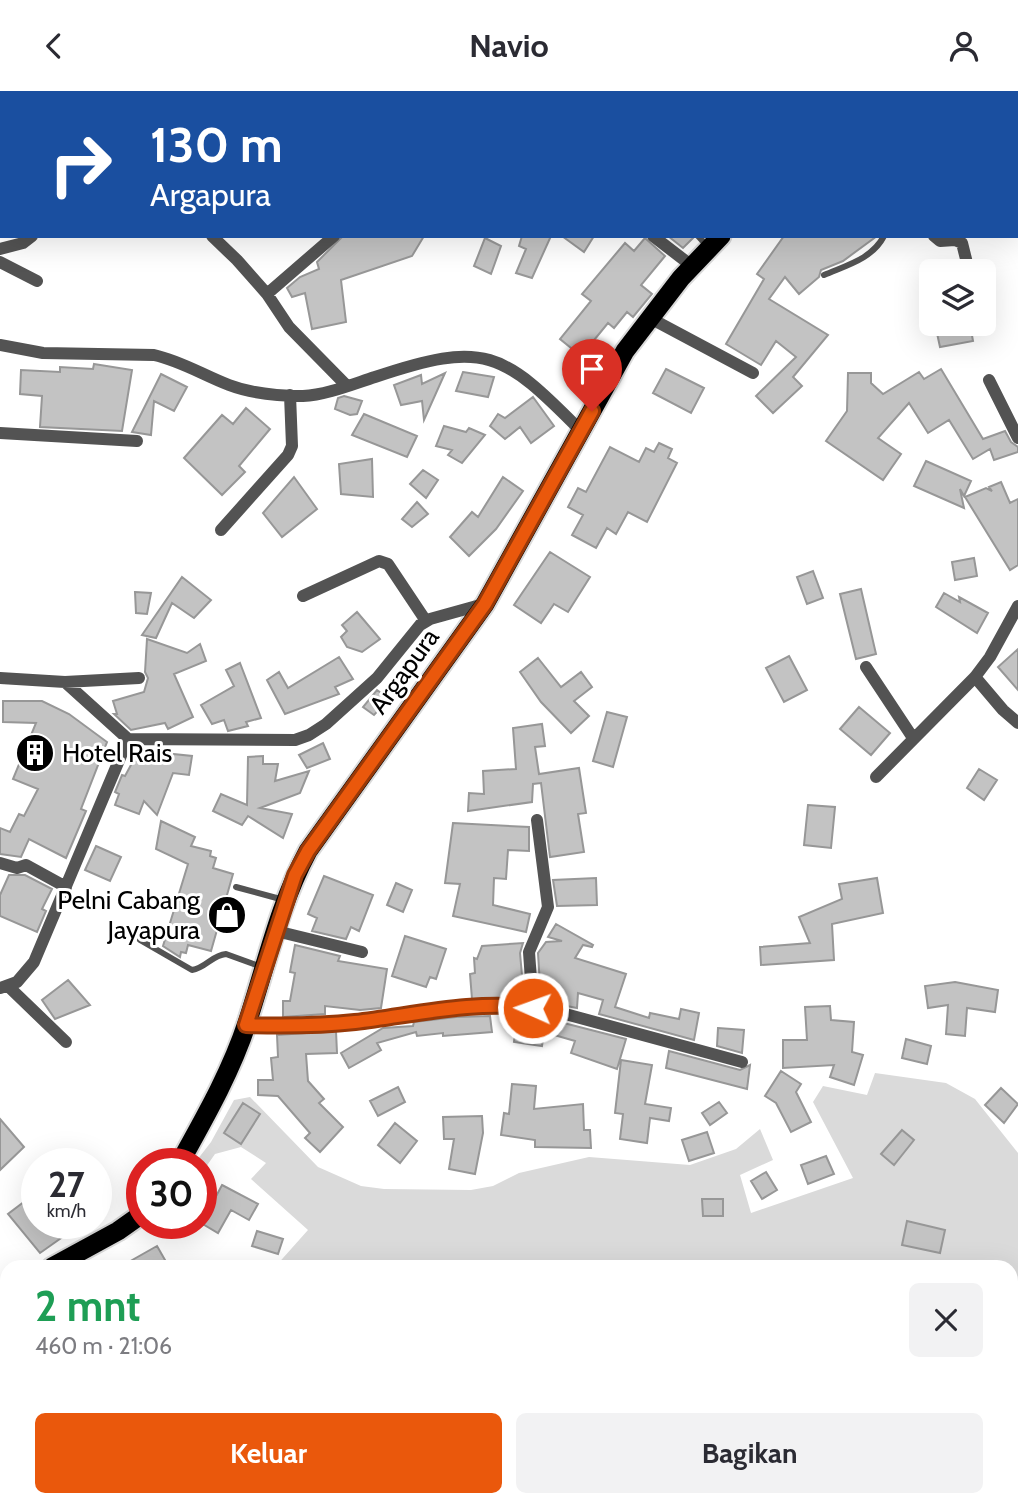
<!DOCTYPE html>
<html lang="id">
<head>
<meta charset="utf-8">
<style>
	:root { --surface:#fff; --page:#f2f2f3; --text:#2b2b33; --muted:#7c7c81; --accent:#ea580c }
	body { margin:0; font-family:Cabin,sans-serif; background:var(--page); color:var(--text); height:100vh; display:flex; flex-direction:column; font-size:26px; white-space:nowrap }
	* { box-sizing:border-box; margin:0 }
	p { font-size:23px; color:var(--muted) }
	.icon { flex:none; width:38px; height:38px; fill:none; stroke:currentColor; stroke-width:2; stroke-linecap:round; stroke-linejoin:round }
	.map { position:relative; flex:1; overflow:hidden }
	.panel { position:absolute; left:0px; top:1169px; width:1018px; height:247px; display:flex; flex-direction:column; background:var(--surface); border-radius:21px 21px 0 0; box-shadow:0 7px 28px #0002 }
	.panel>* { flex:none }
	.banner { position:absolute; left:0px; top:0px; width:1018px; height:147px; box-shadow:0 7px 28px #0002; background:#1a4fa0; color:#fff; overflow:hidden }
	.controls { position:absolute; left:919px; top:168px; display:grid; gap:14px }
	.controls a { display:grid; place-items:center; width:77px; height:77px; border-radius:10px; background:var(--surface); box-shadow:0 7px 28px #0002; font-size:35px }
	.speed { position:absolute; left:21px; top:1057px; display:flex; gap:14px; font-size:35px; font-weight:700; text-align:center }
	.speed>* { display:grid; place-content:center; width:91px; height:91px; border-radius:50%; background:var(--surface); box-shadow:0 7px 28px #0002; line-height:1 }
	.speed small { font-size:18px; font-weight:400 }
	.speed .limit { border:10px solid #d22; background:#fff; color:#111 }
	.pin { position:absolute; display:grid; place-items:center; width:60px; height:60px; color:#fff; margin:-72px -30px; border-radius:50% 50% 50% 0; rotate:-45deg; box-shadow:0 0 7px #0007 }
	.pin .icon { rotate:45deg }
	.me { position:absolute; width:77px; margin:-38px; rotate:272deg; stroke-linejoin:round; filter:drop-shadow(0 0 5px #0008) }
	.turn { display:flex; align-items:center; gap:24px; height:147px; padding:0 35px; font-size:32px }
	.turn .icon { width:91px; height:91px; stroke-width:2.5 }
	.turn b { display:block; font-size:49px; line-height:60px }
	.round { display:grid; place-items:center; flex:none; width:74px; height:74px; border-radius:10px; background:var(--page) }
	.head { display:flex; align-items:center; justify-content:space-between; height:119px; padding:0 35px }
	h1 { font-size:42px; font-weight:700; line-height:52px; color:#1e9e55 }
	.action { display:flex; gap:14px; margin-top:auto; padding:14px 35px }
	.action a { flex:1; height:80px; border-radius:10px; background:var(--accent); color:#fff; font-size:28px; font-weight:700; line-height:80px; text-align:center }
	.action a+a { background:var(--page); color:var(--text) }
	header { display:flex; justify-content:space-between; align-items:center; height:91px; padding:0 35px; background:var(--surface); font-size:32px; font-weight:700 }
	.map>svg:first-child { display:block }
	.green { fill:#dadada }
	.building { fill:#c3c3c3; stroke:#979797; stroke-width:2 }
	.lines { fill:none; stroke-linecap:round; stroke-linejoin:round }
	.trunk-casing { stroke:#dbdbdb; stroke-width:23 }
	.service { stroke:#535353; stroke-width:6 }
	.minor { stroke:#535353; stroke-width:12 }
	.trunk { stroke:#000; stroke-width:19 }
	.route-casing { stroke:#983908; stroke-width:18 }
	.route { stroke:#ea580c; stroke-width:12 }
	.labels { text-anchor:middle; dominant-baseline:central; stroke-width:6; stroke-linejoin:round; paint-order:stroke }
	.street-label { font-size:26px; fill:#000; stroke:#fff }
	.poi-label { font-size:26px; fill:#000; stroke:#fff; text-anchor:start }
</style>
</head>
<body>
<header><svg class="icon" aria-label="back" viewBox="0 0 24 24"><path d="M15 5l-7 7 7 7"/></svg>Navio<svg class="icon" aria-label="person" viewBox="0 0 24 24"><circle cx="12" cy="8" r="4"/><path d="M4 21q1-7 8-7t8 7"/></svg></header>
<div class="map">
<svg width="1018" height="1415" viewBox="0 0 1018 1415">
	<rect width="100%" height="100%" fill="#fff"/>
	<path class="green" d="M875,982L946,992L975,1008L1018,1062V1415H0V1359L5,1353L0,1348V1322L4,1318L0,1313V1243L7,1237V1409H1012V1176H275L308,1139L251,1088L266,1072L241,1056L215,1063L201,1083V1073H194L211,1051L234,1009L250,1006L318,1076L361,1095L384,1098L471,1099L493,1095L519,1082L589,1066L690,1074L736,1058L760,1038L773,1069L740,1084L751,1122L853,1087L813,1011L823,995L867,1004Z"/>
	<path class="building" d="M343,145H424L412,165L341,189L346,231L312,238L305,202L292,206L287,197L300,186L319,178L317,171Z
		M522,145H551L532,187L516,182L526,158L519,155Z
		M562,145H594L584,161Z
		M668,145H692L693,147L683,157Z
		M784,145H877L843,170L821,179L819,186L799,203L785,186L769,208L828,244L793,286L802,295L773,322L756,305L796,266L776,250L761,274L726,253L764,188L757,183Z
		M485,147L501,155L491,183L474,175Z
		M645,147L665,165L641,194L652,203L633,226L627,221L614,237L608,232L581,265L560,248L591,210L582,203L625,152L634,160Z
		M935,233H970L973,250L940,256Z
		M94,273L132,279L122,340L40,336L42,305L20,303L21,279L60,281V276L93,278Z
		M666,278L704,297L691,322L653,302Z
		M941,278L983,348L1005,340L1011,351L1018,356V361L994,369L990,358L973,368L949,329L928,342L909,312L878,347L901,363L883,389L826,350L847,320L848,282H871V292L883,303L919,281L924,288Z
		M463,281L494,286L488,306L456,300Z
		M445,282L424,329L422,310L401,314L394,294L421,284L422,293Z
		M161,283L187,296L174,320L154,310L151,344L132,341Z
		M344,305L362,310L357,323L350,324L335,318L338,307Z
		M533,306L554,335L531,352L520,336L505,348L490,335L498,323L505,327Z
		M246,317L270,338L239,375L245,381L222,404L184,367L222,324L233,333Z
		M364,323L417,345L407,366L352,344Z
		M444,335L466,341L469,337L485,344L462,372L448,364L452,359L436,355Z
		M659,352L672,358L668,367L677,372L647,431L628,421L616,443L607,437L596,457L572,444L583,424L568,416L578,397L586,401L610,356L639,371L646,357L654,361Z
		M372,368L373,406L341,403L339,373Z
		M926,370L971,390L964,405L960,398L964,417L914,395Z
		M423,379L438,389L426,407L410,393Z
		M294,386L317,418L282,446L263,422Z
		M503,386L523,400L496,438L469,465L450,446L472,421L478,426Z
		M1001,391L1010,412L1018,408V474L1010,479L965,406L986,397L992,400L989,396Z
		M417,411L428,423L412,436L402,428Z
		M550,461L590,486L568,521L554,513L541,532L514,514Z
		M974,467L977,485L955,489L952,471Z
		M813,480L823,507L807,513L797,486Z
		M182,486L211,509L194,527L172,512L156,547L142,544Z
		M861,498L876,563L856,568L840,503Z
		M135,501L151,502L147,523L136,522Z
		M944,502L960,511L959,506L988,522L977,542L936,516Z
		M357,521L380,548L362,561L347,556L341,546L347,540L342,534Z
		M147,548L187,562L200,553L206,570L174,583L193,626L168,638L165,632L131,639L114,623H117L113,610L144,601L148,587L145,581Z
		M1018,558V599L998,576Z
		M789,565L807,599L784,611L766,577Z
		M339,566L353,588L335,596L339,603L285,623L267,589L279,581L288,597Z
		M538,567L561,596L581,581L592,596L574,610L589,625L571,642L541,611L520,581Z
		M240,572L261,627L246,631L248,635L228,640L224,629L212,633L201,614L234,595L226,579Z
		M377,599L389,608L374,624L363,616Z
		M3,610H42L69,623L107,651L81,718L86,720L66,767L29,748L21,766L0,763V737L10,741L19,723L24,725L38,698L13,688L36,632L3,631Z
		M859,616L890,642L871,664L840,638Z
		M607,621L627,626L613,676L593,670Z
		M542,633L545,655L535,656L539,683L579,677L586,722L578,723L584,761L550,766L541,692L533,693L532,711L468,720L469,702L484,703L483,680L516,678L513,637Z
		M323,652L330,668L307,677L299,664Z
		M154,661L192,665L189,684L173,682L157,724L144,710L139,723L115,714L119,703L115,701L122,684L125,685L132,672Z
		M263,665V673H278L275,690L309,680L300,702L260,717L292,723L283,747L248,725L242,734L213,720L221,703L247,714L248,666Z
		M979,678L997,689L984,709L967,697Z
		M808,714L835,716L831,757L804,754Z
		M161,730L195,746L191,755L211,760L210,765L216,767L213,777L233,783L211,860L188,854L186,862L181,861L180,866L163,855L188,773L156,758Z
		M453,732L529,736V760L508,759L506,788L494,787L493,814L530,823L526,841L453,825L460,793L445,792Z
		M96,755L121,766L110,790L85,779Z
		M9,784H25L52,798L42,818L46,820L37,841L0,825V804Z
		M324,785L373,804L359,840L351,836L346,848L312,840L317,827L308,823Z
		M596,787L597,814L557,815L553,789Z
		M877,787L883,822L832,833L834,869L761,874L760,856L810,852L799,826L842,808L839,793Z
		M396,792L412,799L403,821L387,814Z
		M556,833L593,854L592,856L583,854L575,867L626,883L615,916L649,927L650,922L679,928L681,918L699,922L694,949L599,923L603,909L578,902L577,917L541,910L538,862L546,851L562,850L548,846Z
		M405,845L446,858L436,888L430,886L426,896L392,885Z
		M523,852L520,862L524,907L472,908L470,883L475,882L474,867L477,868L482,855Z
		M295,854L340,865L338,870L387,878L381,917L360,919L325,915V923L283,926V910H290L295,882L290,881Z
		M68,889L90,914L55,928L42,909Z
		M955,891L998,899L995,921L967,917L965,945L946,943L948,914L928,917L925,895Z
		M830,915L831,929L854,931L852,961L863,964L854,994L830,986L834,974L783,977V949H807L805,916Z
		M490,925L492,941L443,945V942L417,945L416,941L377,952L381,959L349,977L341,962L383,937L413,935L414,931L456,926Z
		M517,925L556,930L626,948L617,978L571,962L575,950L544,941L542,955L514,951Z
		M718,937L744,939L742,962L717,955Z
		M336,940L337,962L306,963L308,990L324,1008L319,1012L343,1036L320,1061L305,1047L310,1042L278,1005L258,1004V989H273L271,967L278,966L277,944Z
		M906,948L931,955L927,973L902,967Z
		M669,960L740,979L750,974L747,998L666,977Z
		M621,969L652,974L645,1013L671,1017L669,1030L650,1027L647,1052L620,1048L623,1023L615,1022Z
		M781,980L801,993L796,1001L811,1031L791,1041L776,1012L765,1005Z
		M512,993L536,995L534,1018L583,1013L584,1039H590L591,1057L535,1056V1049L501,1044L504,1022L509,1023Z
		M398,996L405,1011L378,1025L370,1010Z
		M1001,997L1018,1013L1004,1032L985,1014Z
		M719,1011L727,1022L710,1034L702,1022Z
		M243,1012L260,1023L241,1053L224,1042Z
		M482,1025L483,1042L475,1083L449,1078L454,1048H444L443,1026Z
		M0,1028L24,1056L0,1079Z
		M395,1032L417,1050L400,1072L378,1054Z
		M902,1039L914,1049L894,1074L881,1063Z
		M707,1041L714,1062L689,1070L682,1049Z
		M826,1065L834,1083L808,1093L801,1074Z
		M766,1081L777,1099L762,1108L751,1090Z
		M222,1094L258,1113L249,1129L231,1119L218,1142L201,1132V1104L213,1111Z
		M37,1101V1132H64L71,1140L40,1162L8,1123Z
		M702,1108H723V1125H703Z
		M907,1130L945,1139L940,1162L902,1154Z
		M257,1140L283,1148L278,1163L252,1155Z
		M157,1155L169,1176H120Z"/>
	<g class="lines">
		<defs>
			<path id="trunk" d="M974,2L976,0
				M179,1073C204,1028 231,981 247,932C266,875 279,814 308,760L485,513L625,260L681,187L721,145
				M52,1176L118,1140L142,1123
				M0,1219L7,1212"/>
		</defs>
		<use href="#trunk" class="trunk-casing"/>
		<path class="service" d="M698,145L708,156
			M824,184C847,174 872,168 884,145
			M236,796L284,809
			M140,849L192,879C206,877 212,864 226,863L262,876"/>
		<path class="minor" d="M2,0L4,2
			M815,0V2
			M220,2V0
			M1017,72L1018,74
			M212,145L237,169L267,203L289,236L347,295
			M653,145L692,175
			M934,145L940,150L955,149L962,152L969,180
			M0,158L23,152L32,145
			M0,171L37,190
			M267,203L334,145
			M648,226L753,282
			M0,254L43,262L154,264C181,270 203,284 229,294C250,302 279,305 303,305C326,304 353,293 375,286C485,249 502,260 581,340
			M989,289L1018,347
			M0,342L137,350
			M221,439L288,364L292,355L290,304
			M303,505L379,470L388,473L426,530
			M866,576L913,647
			M975,586L1003,619L1018,632
			M0,587L65,591L139,587
			M65,591L128,648L295,649L309,644L326,633L377,587L420,534L430,528L484,513
			M876,686L975,586L990,566L1018,515
			M0,772L17,777L26,774L66,796
			M276,840L362,861
			M9,896L66,951
			M0,897L17,891L34,871L128,648
			M533,917L529,861L548,816L537,729
			M246,935H301L455,917L523,916L558,921L742,971"/>
		<use href="#trunk" class="trunk"/>
	</g>
	<g class="lines">
		<defs>
			<path id="route" d="M533,917C474,909 414,924 355,931C319,935 283,935 246,934L295,784L308,760L485,513L592,320"/>
		</defs>
		<use href="#route" class="route-casing"/>
		<use href="#route" class="route"/>
	</g>
	<defs>
		<symbol id="building-disc" viewBox="-11 -11 22 22"><circle r="9.5" fill="#000" stroke="#fff"/><path d="M-4-6H4V6H1V3H-1V6H-4ZM-2.5-4.3h1.7v1.8h-1.7ZM.8-4.3h1.7v1.8H.8ZM-2.5-1h1.7V.8h-1.7ZM.8-1h1.7V.8H.8Z" fill="#fff"/></symbol>
		<symbol id="shop-disc" viewBox="-11 -11 22 22"><circle r="9.5" fill="#000" stroke="#fff"/><path d="M-5-2.5h2.3a2.7 3.5 0 0 1 5.4 0H5L5.5 6h-11ZM-1.5-2.5h3a1.5 2.3 0 0 0-3 0Z" fill="#fff"/></symbol>
	</defs>
	<g fill-rule="evenodd">
		<use href="#building-disc" x="13" y="640" width="44" height="44"/>
		<use href="#shop-disc" x="205" y="802" width="44" height="44"/>
	</g>
	<g class="labels">
		<g class="street-label">
			<text transform="translate(404 580) rotate(-54)">Argapura</text>
		</g>
		<g class="poi-label">
			<text x="62" y="662">Hotel Rais</text>
			<text x="200" y="809" text-anchor="end">Pelni Cabang<tspan x="200" dy="30">Jayapura</tspan></text>
		</g>
	</g>
</svg>
<div class="controls">
<a><svg class="icon" aria-label="layers" viewBox="0 0 24 24"><path d="M12 4l9 5-9 5-9-5zM3 14l9 5 9-5"/></svg></a>
</div>
<div class="speed"><div>27<small>km/h</small></div><div class="limit">30</div></div>
<div class="pin" style="left:592px;top:320px;background:#d93025"><svg class="icon" aria-label="arrive" viewBox="0 0 24 24"><path d="M6 21V4h12l-3 4 3 4H6"/></svg></div>
<svg class="me" style="left:533px;top:917px" viewBox="-20 -20 40 40"><circle r="17" fill="#ea580c" stroke="#fff" stroke-width="3"/><path d="M0-11L8 9 0 5-8 9z" fill="#fff"/></svg>
<div class="banner">
<div class="turn"><svg class="icon" aria-label="right" viewBox="0 0 24 24"><path d="M7 20v-9h11M14 6l5 5-5 5"/></svg><div><b>130 m</b>Argapura</div></div>
</div>
<section class="panel">
<div class="head"><div><h1>2 mnt</h1><p>460 m · 21:06</p></div><a class="round"><svg class="icon" aria-label="close" viewBox="0 0 24 24"><path d="M6 6l12 12M18 6L6 18"/></svg></a></div>
<div class="action"><a>Keluar</a><a>Bagikan</a></div>
</section>
</div>
</body>
</html>
